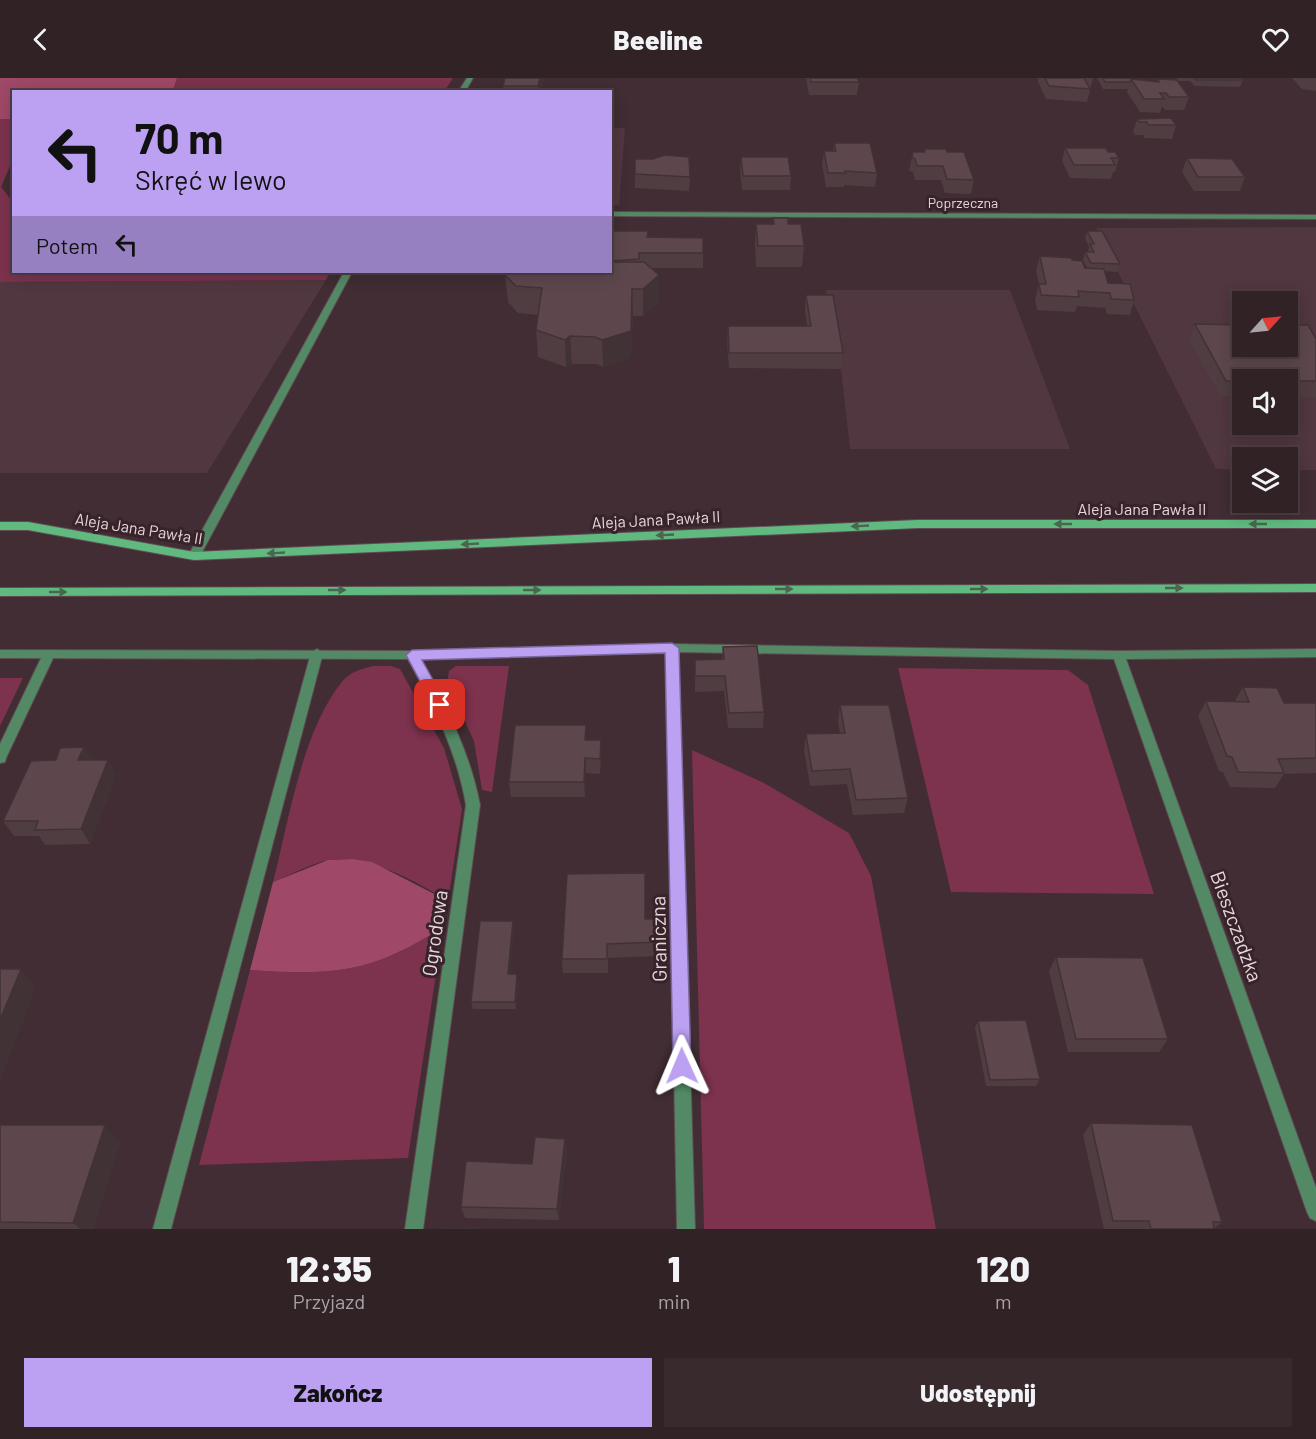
<!DOCTYPE html>
<html lang="pl">
<head>
<meta charset="utf-8">
<style>
	:root { --surface:#312226; --page:#392a2e; --text:#f1f3f6; --muted:#a8a4a7; --line:#4c3f43; --accent:#bca0f2 }
	body { margin:0; font-family:Barlow,sans-serif; background:var(--page); color:var(--text); height:100vh; display:flex; flex-direction:column; font-size:22px; white-space:nowrap }
	* { box-sizing:border-box; margin:0 }
	p { font-size:20px; color:var(--muted) }
	.icon { flex:none; width:33px; height:33px; fill:none; stroke:currentColor; stroke-width:2; stroke-linecap:round; stroke-linejoin:round }
	.map { position:relative; height:1151px; overflow:hidden }
	.side { display:flex; flex-direction:column; background:var(--surface); flex:1 }
	.side>* { flex:none }
	.hud { position:absolute; left:12px; top:12px; width:600px; height:183px; border-radius:0px; box-shadow:0 3px 15px #0003,0 0 0 2px var(--line); background:#bca0f2; color:#111; overflow:hidden }
	.needle { width:39px; rotate:63deg }
	.tools { position:absolute; left:1232px; top:213px; display:grid; gap:12px }
	.tools a { display:grid; place-items:center; width:66px; height:66px; border-radius:0px; background:var(--surface); box-shadow:0 3px 15px #0003,0 0 0 2px var(--line); font-size:30px }
	.pin { position:absolute; display:grid; place-items:center; width:51px; height:51px; color:#fff; margin:-26px; border-radius:12px; box-shadow:0 3px 9px #0006 }
	.me { position:absolute; width:66px; margin:-33px; rotate:359deg; stroke-linejoin:round; filter:drop-shadow(0 0 4px #0008) }
	.turn { display:flex; align-items:center; gap:21px; height:126px; padding:0 24px; font-size:27px }
	.turn .icon { width:78px; height:78px; stroke-width:2.5 }
	.turn b { display:block; font-size:42px; line-height:51px }
	.then { display:flex; align-items:center; height:57px; padding:0 24px; background:#0003; gap:12px; font-size:22px }
	.eta { display:flex; justify-content:space-evenly; align-items:center; height:102px; text-align:center }
	.eta b { font-size:36px; font-weight:800; line-height:42px }
	.primary-button { display:flex; gap:12px; margin-top:auto; padding:12px 24px }
	.primary-button a { flex:1; height:69px; border-radius:0px; background:var(--accent); color:#111; font-size:24px; font-weight:800; line-height:69px; text-align:center }
	.primary-button a+a { background:var(--page); color:var(--text) }
	header { display:flex; justify-content:space-between; align-items:center; height:78px; padding:0 24px; background:var(--surface); font-size:27px; font-weight:800 }
	.map>svg:first-child { display:block }
	.built { fill:#51373f; fill-rule:evenodd }
	.green { fill:#7d324e }
	.forest { fill:#9f4867 }
	.lines { fill:none; stroke-linecap:round; stroke-linejoin:round }
	.lane-casing { stroke:#5f4c51; stroke-width:2 }
	.street-casing { stroke:#5f4c51; stroke-width:2 }
	.secondary-casing { stroke:#5f4c51; stroke-width:2 }
	.lane { fill:#538a65; fill-rule:evenodd }
	.street { fill:#538a65; fill-rule:evenodd }
	.secondary { fill:#60ba80; fill-rule:evenodd }
	.wall { fill:#503d42 }
	.shaded-wall { fill:#413236 }
	.building { fill:#5d474d; stroke:#413236; stroke-width:1.5 }
	.oneway { fill:#496750 }
	.route { fill:#bca0f2; stroke:#7a689d; stroke-width:1.5 }
	.labels { text-anchor:middle; dominant-baseline:central; stroke-width:6; stroke-linejoin:round; paint-order:stroke }
	.far-street-label { font-size:14px; fill:#e5d7db; stroke:#372329 }
	.street-label { font-size:16px; fill:#e5d7db; stroke:#372329 }
	.near-street-label { font-size:20px; fill:#e5d7db; stroke:#372329 }
</style>
</head>
<body>
<header><svg class="icon" aria-label="back" viewBox="0 0 24 24"><path d="M15 5l-7 7 7 7"/></svg>Beeline<svg class="icon" aria-label="heart" viewBox="0 0 24 24"><path d="M12 20l-8-8c-3-5 5-10 8-4 3-6 11-1 8 4z"/></svg></header>
<div class="map">
<svg width="1316" height="1151" viewBox="0 0 1316 1151">
	<rect width="100%" height="100%" fill="#412d33"/>
	<path class="built" d="M611,50H625L619,127H611Z
		M1316,149V392H1287V380H1242V392L1216,391L1096,150ZM1242,224H1287V268H1242ZM1242,302H1287V346H1242Z
		M326,202L207,395H0V204Z
		M826,212H1010L1070,371H850L841,291Z"/>
	<path class="green" d="M177,0H453L444,14H173Z
		M0,41H13V81L1,109L13,124L14,194H330L326,202L0,204Z
		M373,588H391L400,591L444,670L462,731L448,823C415,803 369,777 330,782C311,785 291,797 273,804C289,742 302,654 341,605C349,594 361,591 373,588Z
		M456,588H509L492,714L482,712L474,663L447,605L449,593Z
		M898,590L1068,592L1088,607L1154,816L951,814Z
		M0,600H23L0,648Z
		M692,672L764,705L849,755L871,798L936,1151H704Z
		M443,850L408,1080L199,1087L250,892C290,895 333,897 371,885C397,877 420,863 443,850Z"/>
	<path class="forest" d="M0,0H177L173,13L14,14L13,41H0Z
		M352,781L372,784L448,823L443,850C420,863 397,877 371,885C333,897 290,895 250,892L273,804L328,782Z"/>
	<g class="lines">
		<defs>
			<path id="lane" d="M317,571L323,575L171,1151H153L311,575Z
				M49,572L55,576L6,680L5,684L0,685V666L43,576Z"/>
			<path id="street" d="M467,0H473L465,14H458Z
				M610,134L1316,137V141L610,138Z
				M344,194H352L200,478L198,481H190L188,478Z
				M672,566L1118,573L1316,571V579L1126,581L1316,1110V1143L1310,1140L1307,1134L1114,581L678,574L695,1151H677L666,575L420,581C446,628 470,674 480,727L423,1151H405L466,727C457,674 434,628 408,581L0,580V572L412,573Z"/>
			<path id="secondary" d="M918,442H1316V450H918L194,482L28,452H0V444H28L194,474Z
				M1316,506V514L0,518V510Z"/>
		</defs>
		<use href="#lane" class="lane-casing"/>
		<use href="#street" class="street-casing"/>
		<use href="#secondary" class="secondary-casing"/>
		<use href="#lane" class="lane"/>
		<use href="#street" class="street"/>
		<use href="#secondary" class="secondary"/>
	</g>
	<path class="wall" d="M544,0L541,14H504L503,8Z
		M806,0H857L859,4L857,17H809Z
		M1038,0H1093L1087,24L1046,21L1038,4Z
		M1097,0H1130L1131,1L1157,4L1158,1L1189,19L1184,32H1165L1162,28L1160,35L1140,34L1127,14L1128,11H1103Z
		M1176,0H1241L1243,2L1240,9L1194,8L1190,3H1178Z
		M1292,0H1316V13L1302,11Z
		M1137,41L1176,47L1172,61L1144,60L1143,57H1135L1133,54Z
		M834,65L877,95L875,109L844,107V109H826L822,87L824,73H833Z
		M1065,70L1108,74L1119,80L1115,94H1113L1111,101L1070,100L1062,83Z
		M924,71L947,74L974,102L971,116L945,115L941,102H915L913,94L909,93L913,74H924Z
		M741,79L791,98L790,112H742L740,93Z
		M1187,80L1245,99L1240,113H1194L1182,94Z
		M635,96L690,99L689,113L635,110Z
		M773,140L788,146L804,168L802,189H756L755,166L756,146H773Z
		M610,153L647,159L703,175V190H650L659,224L643,238H633L631,280L603,289L596,286H572L566,289L538,279L536,252L538,237L518,235L508,224L505,197L610,194Z
		M1087,153L1120,186L1118,194L1105,193L1108,205L1134,222L1130,237L1107,236L1105,230L1077,228L1075,234L1037,232L1035,221L1039,206L1036,193L1040,178L1072,182L1085,190H1087L1083,182L1085,174H1088L1089,169L1085,160Z
		M806,217L843,275L841,291L729,290L727,263L728,248H807L805,232Z
		M1195,246L1316,261V319H1287V302H1242V318H1220L1189,261Z
		M723,569L764,634L763,650H728L724,613L695,614V582H722Z
		M1243,609L1284,625H1316V695L1284,696L1275,710L1230,709L1223,694L1219,693L1198,638L1206,623H1235Z
		M840,627L908,720L904,735L853,737L847,706L810,708L804,672L806,656L840,655L838,643Z
		M587,662L601,677L600,696L586,695L585,719H511L509,704Z
		M91,682H108L116,697L90,766L45,767L39,758H14L3,743Z
		M645,841H660L659,878L608,880V895H563L562,881Z
		M513,843L514,850L510,896L519,903L516,931H473L471,924Z
		M1056,879L1168,961L1159,974H1068L1049,893Z
		M978,943L1040,1001L1036,1008H986L975,950Z
		M1091,1045L1222,1144L1214,1151H1104L1083,1057Z
		M0,1047H105L120,1065L93,1151H0Z
		M565,1061L567,1073L559,1142L465,1140L461,1129L532,1086Z"/>
	<path class="shaded-wall" d="M540,0H544L541,14H538V8Z
		M659,197V224L643,238V211Z
		M632,211L633,238L631,280L603,289L602,262Z
		M570,258L572,286L566,289L565,262Z
		M586,647L587,663L585,662Z
		M84,669L93,684L78,682Z
		M585,680L586,695L585,719L584,704Z
		M108,682L116,697L90,766L81,751Z
		M513,843L514,850L510,903L508,896Z
		M21,891L36,910L0,1004V942Z
		M517,896L519,903L516,931L515,924Z
		M105,1047L120,1065L93,1151H80L73,1145Z
		M565,1061L567,1073L559,1142L557,1131Z"/>
	<path class="building" d="M505,0H540L538,8H503Z
		M810,0H857L859,4H811Z
		M1045,0H1084L1090,11L1049,8Z
		M1103,0H1130L1131,1L1130,4H1105Z
		M1194,0H1241L1243,2H1196Z
		M1131,1L1159,4L1158,1L1177,2L1189,19H1169L1166,15H1160L1164,21H1144Z
		M1171,40L1176,47H1148L1147,44H1139L1137,41Z
		M834,65H870L877,95L845,93L846,95H828L824,73H836Z
		M1065,70H1106L1108,74H1115L1119,80H1111L1115,87H1074Z
		M924,71H946L947,74H964L974,102L947,101L943,88H917L915,81L912,79L913,74H925Z
		M665,77L689,79L690,99L635,96V81H653Z
		M741,79H788L791,98H743Z
		M1187,80L1232,81L1245,99H1198Z
		M773,140H788V146H801L804,168H758L756,146H774Z
		M610,153H648L647,159L703,160V175H639V181L610,183Z
		M1087,153H1102L1120,186L1091,185L1085,174H1094L1090,166H1094Z
		M1040,178L1072,180V182L1082,183L1085,190L1104,191L1108,205L1130,206L1134,222L1111,221L1110,215L1078,213L1079,219L1041,217L1039,206H1046Z
		M610,184H644L659,197L643,211H632L631,253L602,262L595,259L570,258L565,262L536,252L542,210L516,208L505,197L510,194H610Z
		M806,217H833L843,275H729L728,248H811Z
		M1195,246L1242,247V268H1287V247H1308L1316,261V303H1287V302H1242V303H1226Z
		M757,568L764,634L729,635L725,598H695V582L724,581L723,569Z
		M1243,609L1277,610L1284,625H1316V680L1278,681L1284,695L1238,694L1232,679L1227,678L1206,623L1249,624Z
		M840,627H889L908,720L856,722L850,691L812,693L806,656L845,655Z
		M515,647H586L585,662H601L600,681L585,680L584,704H509Z
		M84,669L78,682H108L81,751L35,752L38,743H3L31,683L56,682L60,670Z
		M645,795V841H660L659,864L607,866V881H562L567,796Z
		M480,843H513L508,896H517L515,924H471Z
		M1056,879L1143,880L1168,961H1076Z
		M0,891H21L0,942Z
		M1026,942L1040,1001L990,1002L978,943Z
		M1091,1045L1192,1047L1222,1144H1213L1214,1151H1151L1149,1143H1113Z
		M0,1047H105L73,1145L0,1144Z
		M535,1059L565,1061L557,1131L461,1129L466,1083L532,1086Z
		M475,1150V1151H442Z"/>
	<defs><path id="oneway-solid" d="M-6-.8H1V-3.2L6.5 0L1 3.2V.8H-6Z" transform="scale(1.5)"/></defs>
	<g class="oneway">
		<use href="#oneway-solid" transform="translate(1063 446) rotate(-180)"/>
		<use href="#oneway-solid" transform="translate(1258 446) rotate(-180)"/>
		<use href="#oneway-solid" transform="translate(860 448) rotate(177)"/>
		<use href="#oneway-solid" transform="translate(665 457) rotate(177)"/>
		<use href="#oneway-solid" transform="translate(470 466) rotate(177)"/>
		<use href="#oneway-solid" transform="translate(276 475) rotate(177)"/>
		<use href="#oneway-solid" transform="translate(1174 510)"/>
		<use href="#oneway-solid" transform="translate(784 511)"/>
		<use href="#oneway-solid" transform="translate(979 511)"/>
		<use href="#oneway-solid" transform="translate(337 512)"/>
		<use href="#oneway-solid" transform="translate(532 512)"/>
		<use href="#oneway-solid" transform="translate(58 514)"/>
	</g>
	<path class="route" d="M672,565L679,570L691,988L688,995L682,997L675,995L673,988L665,575L422,582L447,627L440,633L435,631L406,577L412,572Z"/>
	<g class="labels">
		<g class="far-street-label">
			<text x="963" y="124">Poprzeczna</text>
		</g>
		<g class="street-label">
			<text x="1142" y="430">Aleja Jana Pawła II</text>
			<text transform="translate(656 441) rotate(-3)">Aleja Jana Pawła II</text>
			<text transform="translate(139 450) rotate(9)">Aleja Jana Pawła II</text>
		</g>
		<g class="near-street-label">
			<text transform="translate(1237 848) rotate(70)">Bieszczadzka</text>
			<text transform="translate(434 855) rotate(-82)">Ogrodowa</text>
			<text transform="translate(658 861) rotate(-91)">Graniczna</text>
		</g>
	</g>
</svg>
<div class="tools">
<a><svg class="needle" viewBox="-14 -14 28 28"><path d="M0-13l5 13h-10z" fill="#e53935"/><path d="M0 13l5-13h-10z" fill="#a8a4a7"/></svg></a>
<a><svg class="icon" aria-label="sound" viewBox="0 0 24 24"><path d="M4 9h4l5-4v14l-5-4H4zM17 9q2 3 0 6"/></svg></a>
<a><svg class="icon" aria-label="layers" viewBox="0 0 24 24"><path d="M12 4l9 5-9 5-9-5zM3 14l9 5 9-5"/></svg></a>
</div>
<div class="pin" style="left:440px;top:627px;background:#d93025"><svg class="icon" aria-label="arrive" viewBox="0 0 24 24"><path d="M6 21V4h12l-3 4 3 4H6"/></svg></div>
<svg class="me" style="left:682px;top:988px" viewBox="-20 -20 40 40"><path d="M0-17L14 15 0 8-14 15z" fill="#bca0f2" stroke="#fff" stroke-width="4"/></svg>
<div class="hud">
<div class="turn"><svg class="icon" aria-label="left" viewBox="0 0 24 24"><path d="M17 20v-9H6M10 6l-5 5 5 5"/></svg><div><b>70 m</b>Skręć w lewo</div></div>
<div class="then">Potem<svg class="icon" aria-label="left" viewBox="0 0 24 24"><path d="M17 20v-9H6M10 6l-5 5 5 5"/></svg></div>
</div>
</div>
<section class="side">
<div class="eta">
<div><b>12:35</b><p>Przyjazd</p></div>
<div><b>1</b><p>min</p></div>
<div><b>120</b><p>m</p></div>
</div>
<div class="primary-button"><a>Zakończ</a><a>Udostępnij</a></div>
</section>
</body>
</html>
